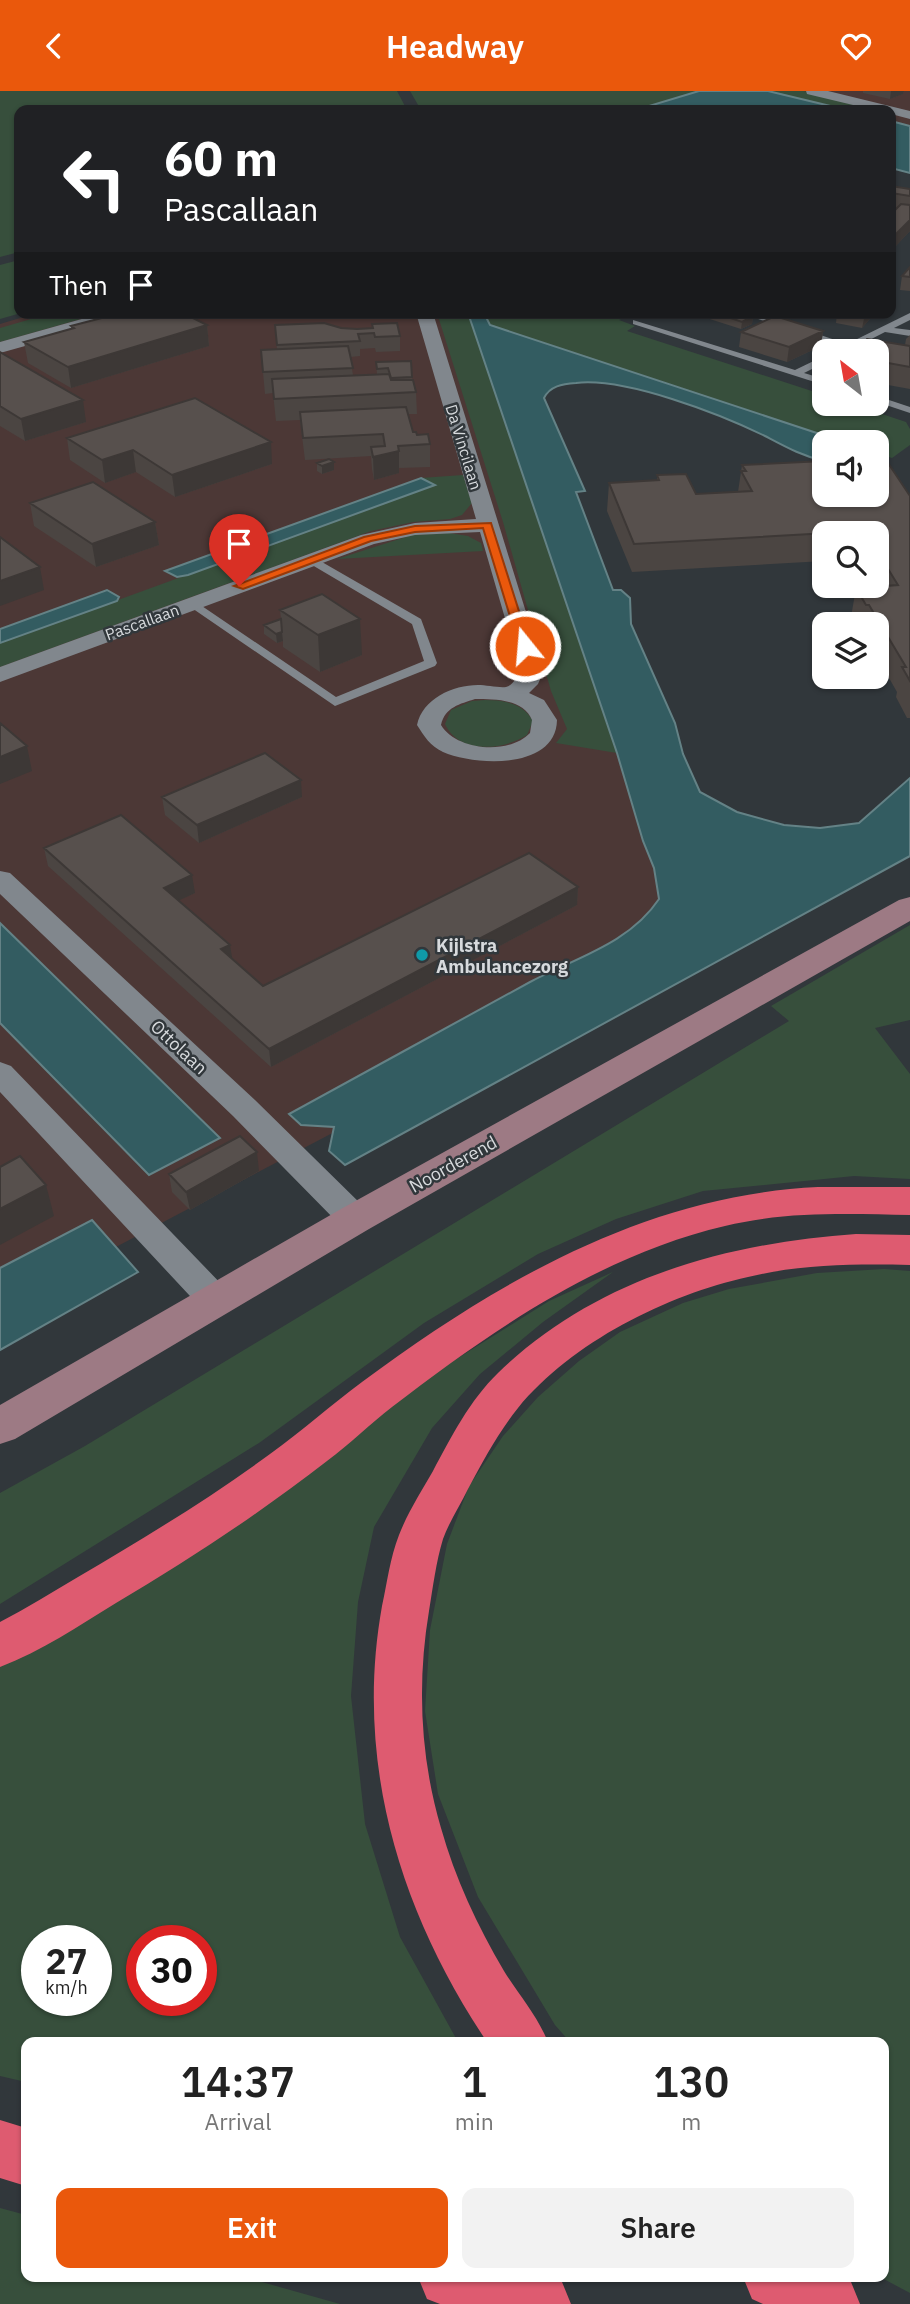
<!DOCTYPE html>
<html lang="en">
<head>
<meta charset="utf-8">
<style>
	:root { --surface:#fff; --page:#f2f2f2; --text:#222; --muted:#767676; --accent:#ea580c }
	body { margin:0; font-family:"IBM Plex Sans",sans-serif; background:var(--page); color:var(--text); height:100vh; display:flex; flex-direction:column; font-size:26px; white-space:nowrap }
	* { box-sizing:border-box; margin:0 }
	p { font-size:23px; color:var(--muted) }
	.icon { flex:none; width:38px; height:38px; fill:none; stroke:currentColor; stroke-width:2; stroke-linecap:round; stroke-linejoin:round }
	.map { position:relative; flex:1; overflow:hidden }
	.drawer { position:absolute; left:21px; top:1946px; width:868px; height:245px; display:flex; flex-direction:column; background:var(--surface); border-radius:14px; box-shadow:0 2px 5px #0004 }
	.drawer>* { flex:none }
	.top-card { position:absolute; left:14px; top:14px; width:882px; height:214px; border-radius:14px; box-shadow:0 2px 5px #0004; background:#202124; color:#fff; overflow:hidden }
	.needle { width:46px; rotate:329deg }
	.controls { position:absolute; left:812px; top:248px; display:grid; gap:14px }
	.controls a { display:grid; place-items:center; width:77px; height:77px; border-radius:14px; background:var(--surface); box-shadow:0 2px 5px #0004; font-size:35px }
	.speed { position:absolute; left:21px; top:1834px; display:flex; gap:14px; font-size:35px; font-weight:700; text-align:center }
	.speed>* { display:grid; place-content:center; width:91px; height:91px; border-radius:50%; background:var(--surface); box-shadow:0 2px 5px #0004; line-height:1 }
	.speed small { font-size:18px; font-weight:400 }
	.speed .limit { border:10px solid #d22; background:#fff; color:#111 }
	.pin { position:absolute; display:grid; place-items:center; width:60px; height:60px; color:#fff; margin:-72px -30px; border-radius:50% 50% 50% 0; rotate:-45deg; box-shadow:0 0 7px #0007 }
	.pin .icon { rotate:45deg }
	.me { position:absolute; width:77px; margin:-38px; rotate:343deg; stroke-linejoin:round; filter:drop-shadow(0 0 5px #0008) }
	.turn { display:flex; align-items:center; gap:24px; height:147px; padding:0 35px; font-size:32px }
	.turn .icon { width:91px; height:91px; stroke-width:2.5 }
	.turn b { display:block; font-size:49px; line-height:60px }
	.then { display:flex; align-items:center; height:66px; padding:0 35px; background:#0003; gap:14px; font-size:26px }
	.eta { display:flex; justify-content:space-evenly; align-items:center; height:119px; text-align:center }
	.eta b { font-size:42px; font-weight:600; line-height:49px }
	.primary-button { display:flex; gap:14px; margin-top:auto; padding:14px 35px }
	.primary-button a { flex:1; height:80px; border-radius:14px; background:var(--accent); color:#fff; font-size:28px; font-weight:600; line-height:80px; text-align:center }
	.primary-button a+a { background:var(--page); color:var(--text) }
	header { display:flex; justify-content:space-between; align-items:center; height:91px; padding:0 35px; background:var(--accent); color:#fff; font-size:32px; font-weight:600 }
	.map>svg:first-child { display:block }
	.industrial { fill:#4c3836 }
	.green { fill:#374f3c; fill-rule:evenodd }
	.water { fill:#335c61; stroke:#648286; stroke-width:2 }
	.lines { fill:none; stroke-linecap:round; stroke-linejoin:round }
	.lane { fill:#81878d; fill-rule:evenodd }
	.street { fill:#81878d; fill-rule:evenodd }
	.secondary { fill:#9d7a84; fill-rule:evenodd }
	.highway { fill:#de5b70; fill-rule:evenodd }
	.wall { fill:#4b4542 }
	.shaded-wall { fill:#3d3836 }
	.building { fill:#57504d; stroke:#3d3836; stroke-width:2 }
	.route { fill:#ea580c; stroke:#983908; stroke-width:2 }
	.culture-dot { fill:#0f9aa8; stroke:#31373b; stroke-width:2.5 }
	.labels { text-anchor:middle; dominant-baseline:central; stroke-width:5; stroke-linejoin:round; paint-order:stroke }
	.far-street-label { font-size:16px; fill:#d7dadd; stroke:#31373b }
	.poi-label { font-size:18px; font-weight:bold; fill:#d7dadd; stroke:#31373b; text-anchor:start }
	.street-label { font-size:18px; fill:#d7dadd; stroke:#31373b }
</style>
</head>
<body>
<header><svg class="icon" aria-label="back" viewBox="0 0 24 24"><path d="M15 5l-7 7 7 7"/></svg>Headway<svg class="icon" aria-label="heart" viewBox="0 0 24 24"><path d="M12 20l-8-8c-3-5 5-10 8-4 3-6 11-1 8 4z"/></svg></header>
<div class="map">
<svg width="910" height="2213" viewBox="0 0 910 2213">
	<rect width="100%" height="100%" fill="#31373b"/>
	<path class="industrial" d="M768,0H910V35L891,30V19H847Z
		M37,222H477L709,844L0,1217V233Z"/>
	<path class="green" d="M0,0H397L407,19H19V161L0,166Z
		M410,0H699L650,15L661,19H421Z
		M768,0H804L883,19H847Z
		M19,169L21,222L0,228V174Z
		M52,222H102L0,251V237Z
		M437,222H468L617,662L556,652L567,638L551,600L503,431Z
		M484,222L629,224L619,229L635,235L627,240L824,304V313H852L906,331L910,338V354L892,367L877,362V352H847L490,234Z
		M463,384L472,412L462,424L450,428L413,431L371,440L0,576V552L434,394L421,387Z
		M449,442L468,445L481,452L483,460L337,468L412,444Z
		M485,609C504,609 523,612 533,630L527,644C504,659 459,664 445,633L451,619L472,610Z
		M910,834V929L875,937L910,983V1088L854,1085L703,1100L616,1128L538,1163L424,1232L259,1352L0,1513V1402L85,1355L789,930L771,915Z
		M884,1178L910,1180V2202L880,2186H884V1951H570L555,1934L478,1806L438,1703L425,1620L430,1539L447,1453L469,1395L503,1345L538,1306L579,1270L620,1241L683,1212L729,1198L817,1182Z
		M613,1181L543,1231L480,1283L432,1337L374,1436L358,1511L351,1605L365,1733L400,1846L458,1951H26V1991L0,1985V1564L442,1277L549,1210ZM37,1850H96V1909H37ZM142,1850H201V1909H142Z
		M0,2117L26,2124V2186H244L340,2213H0Z"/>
	<path class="water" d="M699,0H768L847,19H661L649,15Z
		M891,30L910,35V82L891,77Z
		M468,222H484L490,234L847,352H824V370C802,365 786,356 765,345C720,323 625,286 576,292C562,293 550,295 544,307L585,400L576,401L613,499H621L630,507L631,533L675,632L683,663L700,701L737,721L784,734L820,737L859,732L910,687V765L345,1074L329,1060L334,1036L301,1034L289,1023C369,979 450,935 530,891C575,867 629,853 659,808L654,777L643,750L617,662Z
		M421,387L435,394L188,484L177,486L165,480Z
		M107,499L119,506L117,510L0,552V538Z
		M0,832L220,1047L149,1084L0,932Z
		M92,1129L138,1181L0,1259V1177Z"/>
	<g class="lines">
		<path class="lane" d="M741,222H755L847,253L910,222V229L894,237L910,239V245L885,241L846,261H833L840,256Z
			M633,229L795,279L824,265V272L804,282L824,288V294L633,233Z
			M877,305L910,316V322L877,311Z
			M307,467H315L421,528L437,572L435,575L335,615L186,513L196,511L336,606L424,570L412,533L307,471Z"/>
		<path class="street" d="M806,0H828L910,20V28L891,23V19H874L807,3Z
			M103,222H131L129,226L0,262V251Z
			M416,222H433L544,579L538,593L529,602L544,609L557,629C556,679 475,675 443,661C430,655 424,645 417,634C422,608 453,594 478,594C486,594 499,597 506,596C514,594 517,585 520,579L480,441L415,444L374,453L0,591V576L361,444L415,432L476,428ZM475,608C494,608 524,608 532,629L530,642C509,664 457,660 441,634C445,616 460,613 475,608Z
			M0,780L10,782L255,1009L367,1119L372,1128L367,1137L355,1140L343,1137L233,1025L0,803Z
			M0,971L11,975L227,1199L233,1209L227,1219L215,1223L203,1219L0,1001Z"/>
		<path class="secondary" d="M910,806V830L369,1138L15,1348L0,1353V1314L341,1118L899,809Z"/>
		<path class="highway" d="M818,1096H910V1124C849,1123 785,1120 725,1135C601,1164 492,1239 392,1316C370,1333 350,1353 327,1370C260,1422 189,1469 116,1512C78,1535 42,1560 0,1576V1531C27,1517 52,1501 78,1486C144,1447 209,1408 270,1363C302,1340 331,1314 362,1291C497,1191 646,1104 818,1096Z
			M856,1143L910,1144V1174C856,1173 802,1173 748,1186C667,1204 572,1251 518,1317C498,1342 483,1370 468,1398C460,1415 449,1431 443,1448C436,1471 433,1496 429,1520C417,1592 420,1666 441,1737C455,1787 477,1834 504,1880C519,1904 537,1924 548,1951H487C400,1821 354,1672 382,1515C387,1492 390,1467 399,1444C408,1421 421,1401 433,1380C451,1346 470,1309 498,1282C595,1188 725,1152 856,1143Z
			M0,2029L26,2037V2095L0,2087Z
			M418,2186H549L562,2191L571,2213H440L427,2208Z
			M743,2186H840L851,2191L860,2213H763L752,2208Z"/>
	</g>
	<path class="wall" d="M863,0H904L903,3L890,8L863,2Z
		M891,95L910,98V140L892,159L891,123L896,117L891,116Z
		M910,176V200L900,199L902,185Z
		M691,222H744L753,225L752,233L741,238Z
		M776,222H794L792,225Z
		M837,222H875L862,237L836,232Z
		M372,233L400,245V260L376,261L375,257L360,258V265L350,266L353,284L377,283L376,271L411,270L412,289L416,301L417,323H408L413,341L430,353V376L399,377V382L374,389L372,378L371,365L305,369L300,329L276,330L273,302L265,303L261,259L277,258L275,234L357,238L372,237Z
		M207,234L209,255L71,297L28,272L24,251L71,238V235Z
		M823,240L821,255L787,271L739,256L741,241Z
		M910,244V298L877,292V261L905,254L906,248Z
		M0,261L86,331L25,350L0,335Z
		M67,347L272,373L175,406L136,381L105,392L70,369Z
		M334,371V379L322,383L317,380V372Z
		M882,372L910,405V627H907L896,606L897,601L877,566V534H855L851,526L856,497L877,495V443H824V470L632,481L607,420L609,392L657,389V384L696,403L738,401L742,374Z
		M30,412L155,431L159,454L96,476L34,435Z
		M280,519L362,564L320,581L283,556V550L277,552L264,543V534L281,528Z
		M162,706H302L199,752L165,724Z
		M44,757L195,802L178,809L232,869L263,895L578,796L577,814L271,976L48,775Z
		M259,1080L190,1119L172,1101L169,1083Z"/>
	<path class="shaded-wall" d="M891,0H904L903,3L890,8Z
		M910,129V140L892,159L894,145Z
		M895,189L892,203L891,205V193Z
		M875,222L862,237L865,223Z
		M753,225L752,233L741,238L742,231Z
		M207,234L209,255L71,297L68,276Z
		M823,240L821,255L787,271L789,256Z
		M83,309L86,331L25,350L21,328Z
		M271,351L272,373L175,406L172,384Z
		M133,359L136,381L105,392L102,369Z
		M399,360V382L374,389L373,366Z
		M334,371V379L322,383V375Z
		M155,431L159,454L96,476L92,453Z
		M40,476L44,499L0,515V490Z
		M360,528L362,564L320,581L318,544Z
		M282,541L283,550L277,552L276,543Z
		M27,655L32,680L0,693V666Z
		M301,689L302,706L199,752L197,734Z
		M192,784L195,802L167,815L164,797Z
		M578,796L577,814L271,976L269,958Z
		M230,854L233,872L221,858Z
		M257,1061L259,1080L190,1119L186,1101Z
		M46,1094L54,1125L0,1154V1118Z"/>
	<path class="building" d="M891,95L910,98V105L891,102Z
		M901,113L910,114V129L894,145L891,144V123Z
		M910,176V186L902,185Z
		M121,222H183L207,234L68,276L24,251L74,237L71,235Z
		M716,222H744L753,225L742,231Z
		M775,225L823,240L789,256L741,241Z
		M324,232L341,237L357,238L373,237L372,233L397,232L400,245L375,246L374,242L358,243L360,250L277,254L275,234Z
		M867,248L910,255V276L877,270V261H856Z
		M348,255L353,277L263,281L261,259Z
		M0,261L83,309L21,328L0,315Z
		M411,270L412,286L391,287L388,277L377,278L376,271Z
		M389,283L391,289H413L416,301L274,308L272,288Z
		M195,307L271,351L172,384L133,359L102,369L67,347Z
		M406,316L413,341H416L417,344L428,343L430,353L398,355L399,360L373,366L371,356L385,355L383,343L303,347L300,321Z
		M877,367H879L882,372H888L910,405V590L902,576H906L869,514H866L856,497L898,494L877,460V443H866L864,440L634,453L609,392L659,389L657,384L686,383L696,403L752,400L741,380H746L742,374L824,370V404H877Z
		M329,368L334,371L322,375L317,372Z
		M93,391L155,431L92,453L30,412Z
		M0,446L40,476L0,490Z
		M322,503L360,528L318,544L280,519Z
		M281,528L282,541L276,543L264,534Z
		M0,632L27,655L0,666Z
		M265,662L301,689L197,734L162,706Z
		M121,724L192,784L164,797L230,854L221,858L263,895L529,762L578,796L269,958L44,757Z
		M240,1045L257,1061L186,1101L169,1083Z
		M20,1065L46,1094L0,1118V1076Z"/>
	<path class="route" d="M491,432L530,555L529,557L519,555L483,437L415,441L371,450L243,498L234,495L364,446L415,435Z"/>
	<circle class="culture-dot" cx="422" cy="864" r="7"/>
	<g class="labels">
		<g class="far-street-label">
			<text transform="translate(464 356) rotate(73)">Da Vincilaan</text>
			<text transform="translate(142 531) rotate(-20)">Pascallaan</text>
		</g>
		<g class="poi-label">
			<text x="436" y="854">Kijlstra<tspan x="436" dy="21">Ambulancezorg</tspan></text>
		</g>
		<g class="street-label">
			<text transform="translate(179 956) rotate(43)">Ottolaan</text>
			<text transform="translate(453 1073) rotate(-29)">Noorderend</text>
		</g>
	</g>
</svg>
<div class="controls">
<a><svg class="needle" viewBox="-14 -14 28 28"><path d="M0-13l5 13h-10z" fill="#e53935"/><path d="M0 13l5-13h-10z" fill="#767676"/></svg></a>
<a><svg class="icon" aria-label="sound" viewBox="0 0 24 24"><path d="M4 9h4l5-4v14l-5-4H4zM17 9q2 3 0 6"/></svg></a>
<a><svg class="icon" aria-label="search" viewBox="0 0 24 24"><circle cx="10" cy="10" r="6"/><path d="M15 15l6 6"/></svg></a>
<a><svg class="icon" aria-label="layers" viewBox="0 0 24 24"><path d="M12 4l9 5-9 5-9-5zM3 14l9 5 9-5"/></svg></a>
</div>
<div class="speed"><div>27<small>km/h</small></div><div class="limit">30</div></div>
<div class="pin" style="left:239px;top:495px;background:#d93025"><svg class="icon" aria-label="arrive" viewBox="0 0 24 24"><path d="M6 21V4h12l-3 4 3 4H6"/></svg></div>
<svg class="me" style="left:525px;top:555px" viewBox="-20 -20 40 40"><circle r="17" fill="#ea580c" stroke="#fff" stroke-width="3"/><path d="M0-11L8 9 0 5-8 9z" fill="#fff"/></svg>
<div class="top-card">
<div class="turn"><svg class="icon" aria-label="left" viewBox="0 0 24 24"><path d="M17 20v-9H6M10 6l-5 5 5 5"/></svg><div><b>60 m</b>Pascallaan</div></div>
<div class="then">Then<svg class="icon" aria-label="arrive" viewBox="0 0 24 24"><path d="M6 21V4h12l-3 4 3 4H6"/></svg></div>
</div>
<section class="drawer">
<div class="eta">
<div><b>14:37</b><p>Arrival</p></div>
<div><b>1</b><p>min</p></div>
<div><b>130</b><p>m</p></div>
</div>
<div class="primary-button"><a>Exit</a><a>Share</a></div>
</section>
</div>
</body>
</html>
